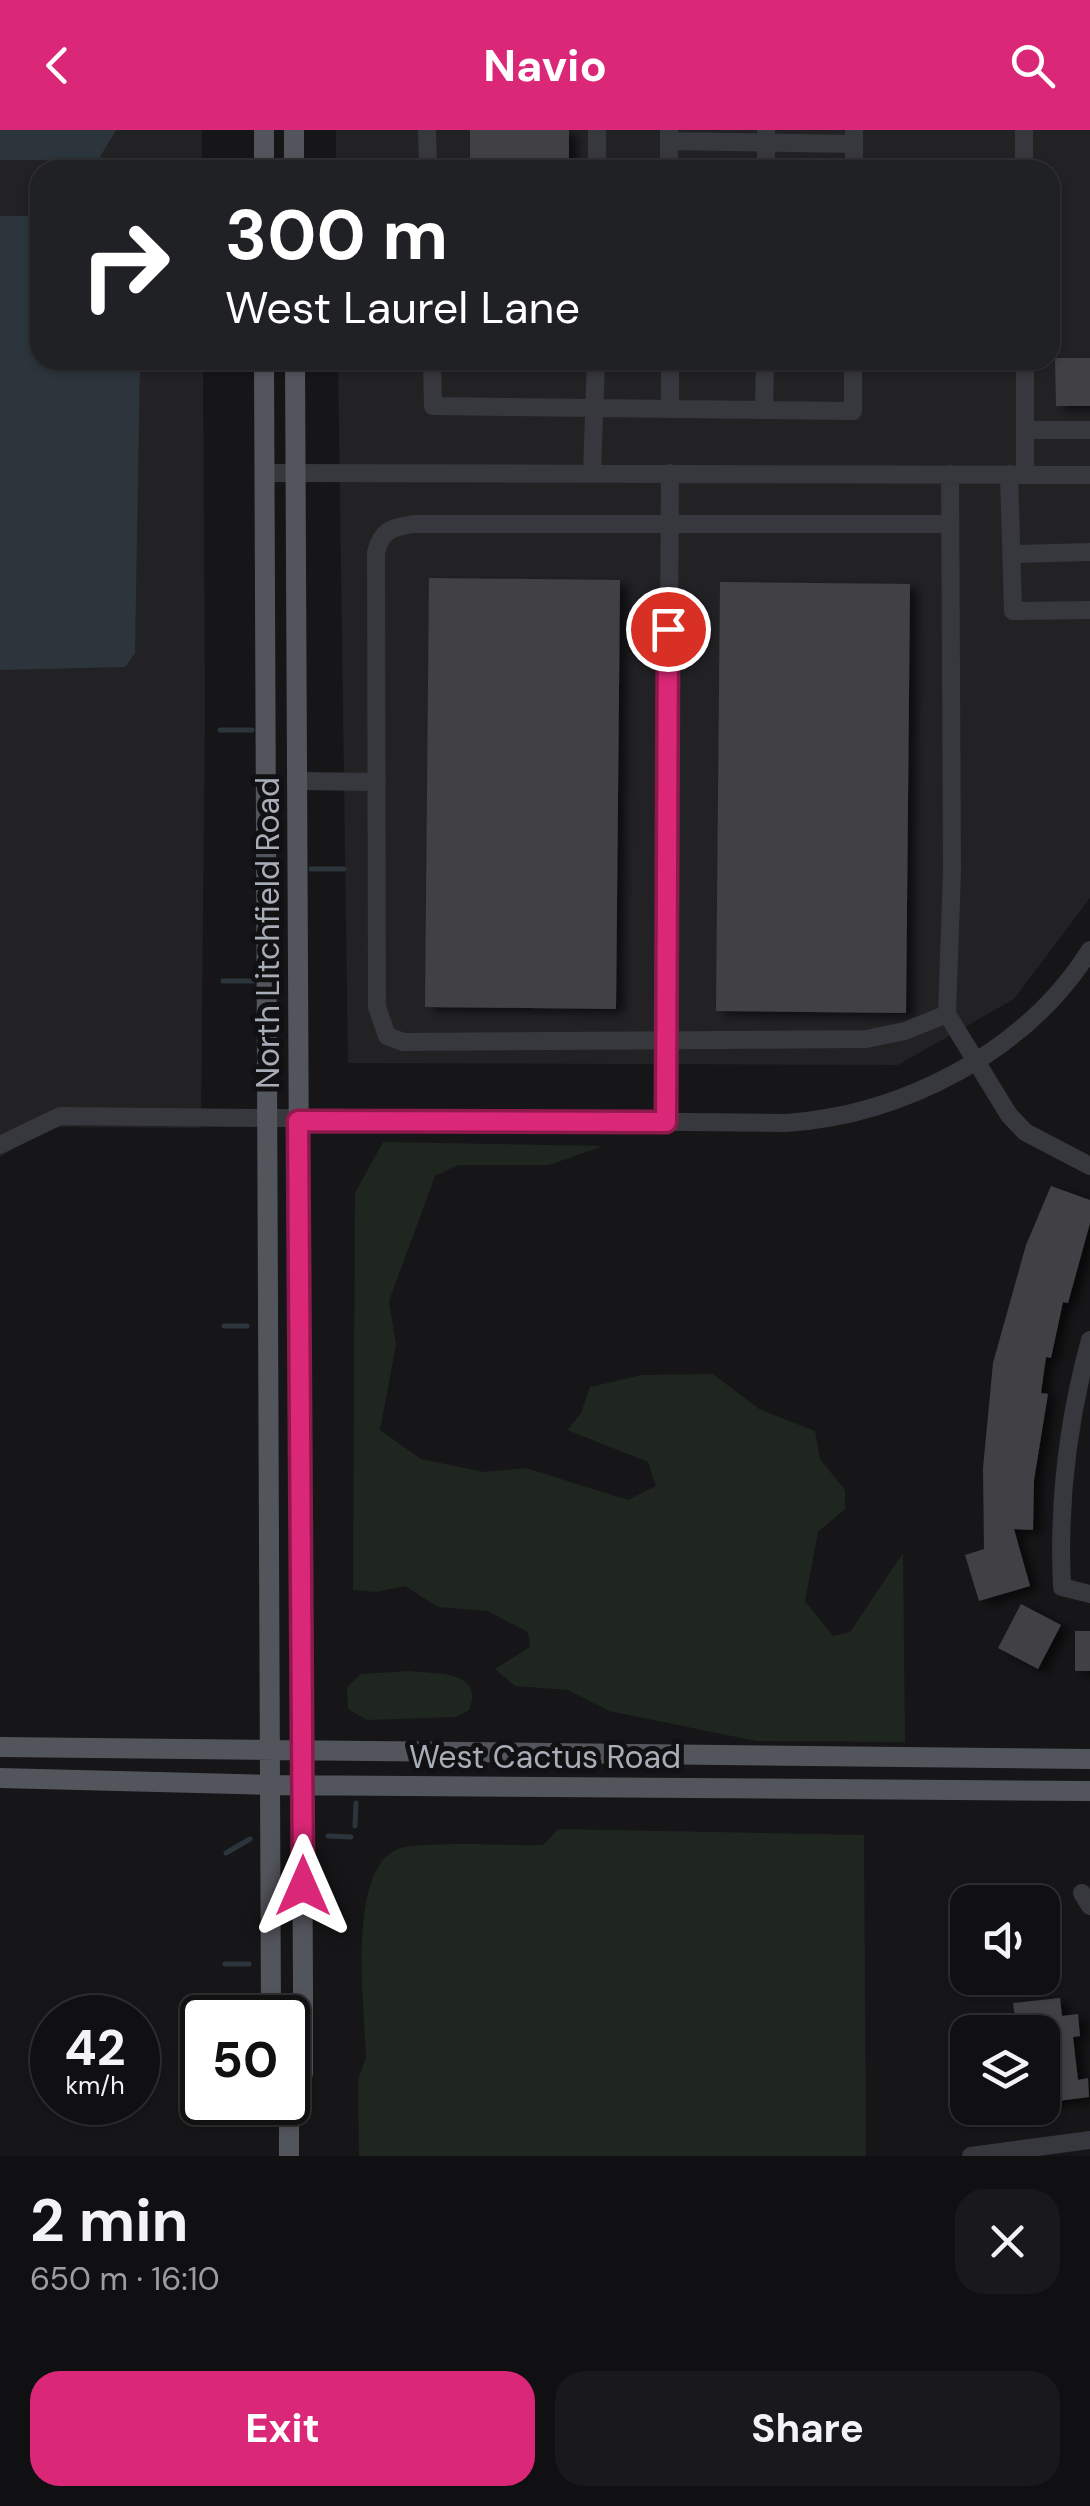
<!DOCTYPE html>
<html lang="en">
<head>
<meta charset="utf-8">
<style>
	:root { --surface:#101012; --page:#19191b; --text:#f1f3f6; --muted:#9c9d9f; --line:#303032; --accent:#db2777 }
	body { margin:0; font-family:"DM Sans",sans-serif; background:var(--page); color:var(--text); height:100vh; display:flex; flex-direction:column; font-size:38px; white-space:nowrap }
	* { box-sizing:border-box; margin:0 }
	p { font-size:32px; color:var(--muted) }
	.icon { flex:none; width:55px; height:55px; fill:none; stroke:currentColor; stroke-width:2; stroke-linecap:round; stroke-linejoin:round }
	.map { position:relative; height:2026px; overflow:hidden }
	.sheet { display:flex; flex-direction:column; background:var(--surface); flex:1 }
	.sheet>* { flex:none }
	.top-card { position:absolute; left:30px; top:30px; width:1030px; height:210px; border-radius:30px; box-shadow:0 2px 8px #0004,0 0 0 2px var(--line); background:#202124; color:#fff; overflow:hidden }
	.controls { position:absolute; left:950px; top:1755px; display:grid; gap:20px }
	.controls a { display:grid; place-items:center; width:110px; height:110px; border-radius:20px; background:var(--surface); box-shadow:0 2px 8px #0004,0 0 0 2px var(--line); font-size:50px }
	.speed { position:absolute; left:30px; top:1865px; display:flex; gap:20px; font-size:50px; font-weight:700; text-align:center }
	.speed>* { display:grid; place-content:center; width:130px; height:130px; border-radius:50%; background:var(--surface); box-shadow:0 2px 8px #0004,0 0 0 2px var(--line); line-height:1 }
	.speed small { font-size:25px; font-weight:400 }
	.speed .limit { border:5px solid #111; border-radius:15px; background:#fff; color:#111 }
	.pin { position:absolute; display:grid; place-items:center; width:85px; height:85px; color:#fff; margin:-42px; border:5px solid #fff; border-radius:50%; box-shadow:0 2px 10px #0007 }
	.me { position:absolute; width:110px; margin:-55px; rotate:0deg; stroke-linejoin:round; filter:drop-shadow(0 0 8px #0008) }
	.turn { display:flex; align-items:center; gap:35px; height:210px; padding:0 30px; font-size:45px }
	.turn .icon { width:130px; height:130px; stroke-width:2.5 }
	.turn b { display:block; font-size:70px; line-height:85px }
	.round { display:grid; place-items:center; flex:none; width:105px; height:105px; border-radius:30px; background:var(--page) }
	.head { display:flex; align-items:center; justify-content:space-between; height:170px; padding:0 30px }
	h1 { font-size:60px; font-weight:700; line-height:75px }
	.button { display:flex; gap:20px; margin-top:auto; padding:20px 30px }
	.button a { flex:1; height:115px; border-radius:30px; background:var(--accent); color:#fff; font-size:40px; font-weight:700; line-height:115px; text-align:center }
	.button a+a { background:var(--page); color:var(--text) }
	header { display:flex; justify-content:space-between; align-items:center; height:130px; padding:0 30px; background:var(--accent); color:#fff; font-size:45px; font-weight:700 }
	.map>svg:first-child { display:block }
	.built { fill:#222225 }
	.green { fill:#1e261f }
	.water { fill:#2c353c }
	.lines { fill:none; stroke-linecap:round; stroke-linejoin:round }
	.stream { stroke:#2c353c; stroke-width:5 }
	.building { fill:#404145; filter:url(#shadow) }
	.minor { stroke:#37383d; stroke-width:18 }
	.major { stroke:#53555c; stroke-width:20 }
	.route-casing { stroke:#8e194d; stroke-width:25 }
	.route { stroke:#db2777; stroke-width:18 }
	.labels { text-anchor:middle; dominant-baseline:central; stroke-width:10; stroke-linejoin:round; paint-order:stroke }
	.street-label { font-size:32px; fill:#a8adb8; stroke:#111113 }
</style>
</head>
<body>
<header><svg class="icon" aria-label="back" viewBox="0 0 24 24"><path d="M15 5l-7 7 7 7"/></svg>Navio<svg class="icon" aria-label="search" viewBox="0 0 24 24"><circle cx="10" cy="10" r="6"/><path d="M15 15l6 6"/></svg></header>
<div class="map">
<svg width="1090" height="2026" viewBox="0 0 1090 2026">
	<defs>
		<filter id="shadow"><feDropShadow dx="8" dy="4.5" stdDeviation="5" flood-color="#0009"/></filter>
	</defs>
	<rect width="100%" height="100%" fill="#161618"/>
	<path class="built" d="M0,0H202V40H40V230H203L205,579L201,998L49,997L0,1027Z
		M336,0H1090V768L1014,869L898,935L348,933L338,230H1050V40H336Z"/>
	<path class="green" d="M383,1012L603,1016L549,1035H458L435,1046L389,1171L396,1215L380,1300L421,1329L484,1342L526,1338L628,1370L656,1356L648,1332L567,1300L581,1283L590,1257L642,1245L713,1244L759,1279L815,1301L820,1329L845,1360V1379L818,1402L805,1471L833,1506L850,1502L903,1423L905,1612L756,1611L609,1581L568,1560L515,1556L495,1539L530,1517L528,1502L487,1481L438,1477L405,1456L376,1462L353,1460L355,1063Z
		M409,1541C436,1544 485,1540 469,1580L456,1587L367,1590L348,1579L347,1557L361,1544Z
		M558,1699L864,1705L866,2026H359L358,1950L366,1928C365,1881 344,1727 405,1717C449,1711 499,1716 543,1715Z"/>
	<path class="water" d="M0,0H116L98,30H0Z
		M0,86H40V230H140L135,523L125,537L0,540Z"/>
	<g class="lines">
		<path class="stream" d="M220,600H252
			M311,739H344
			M223,851H253
			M224,1196H247
			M355,1696L356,1673
			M328,1706L351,1707
			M226,1723L250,1709
			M225,1834H249"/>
	</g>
	<path class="building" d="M470,0H569V40H470Z
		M1055,228H1090V276H1056Z
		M429,448L620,450L616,879L425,877Z
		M720,452L910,454L906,883L716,881Z
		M1051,1056L1090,1070V1093L1068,1173L1063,1172L1051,1228L1046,1227L1041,1263L1048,1264L1034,1350L1033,1400L1014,1399L1030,1456L979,1471L965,1425L984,1419L983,1338L993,1233L1026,1115Z
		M1021,1474L1061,1495L1038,1539L998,1518Z
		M1075,1501H1090V1541H1075Z
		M1060,1868L1062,1886L1078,1884L1080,1906L1073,1907L1078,1950L1088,1948L1089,1967L1042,1973V1902H1017L1013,1873Z"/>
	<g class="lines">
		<path class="minor" d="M427,0L428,40
			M1024,0V40
			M669,1V40
			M669,11L854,14
			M597,40V0
			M766,40V0
			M854,40V0
			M432,230L433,276L853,281V230
			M670,230V279
			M1025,230V344
			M764,280L765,230
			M1025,300H1090
			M265,343L1090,345
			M592,343L596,230
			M950,344L952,741L947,884L1009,985L1025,1002L1090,1036
			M1009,344L1013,481L1090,480
			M1012,424L1090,422
			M297,651L377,652
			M947,884L905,901L866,909L403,912L387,906L377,877L376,423C381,400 391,398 413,394H950
			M666,992L670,343
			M0,1015L60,986L786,993C903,985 1026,922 1090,820
			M1090,1210C1068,1290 1058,1374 1062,1457L1090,1464
			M1082,1763L1090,1776
			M971,2026L1090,2010"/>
		<path class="major" d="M264,0V40
			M294,0V40
			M264,230L271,1888
			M0,1617L1090,1629
			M0,1648L272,1655L1090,1661
			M289,2026V1974L303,1943V1860L295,230"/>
	</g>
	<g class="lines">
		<defs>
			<path id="route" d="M303,1756L298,991L666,992L668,499"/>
		</defs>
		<use href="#route" class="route-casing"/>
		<use href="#route" class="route"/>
	</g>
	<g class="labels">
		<g class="street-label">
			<text transform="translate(268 803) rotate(-90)">North Litchfield Road</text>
			<text x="545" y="1627">West Cactus Road</text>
		</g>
	</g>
</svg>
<div class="controls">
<a><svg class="icon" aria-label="sound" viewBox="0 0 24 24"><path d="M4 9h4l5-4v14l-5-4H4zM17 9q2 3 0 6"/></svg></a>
<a><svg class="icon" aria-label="layers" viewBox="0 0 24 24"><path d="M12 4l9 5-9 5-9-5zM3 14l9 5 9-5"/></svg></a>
</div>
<div class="speed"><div>42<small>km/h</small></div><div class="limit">50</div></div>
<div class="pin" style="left:668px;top:499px;background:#d93025"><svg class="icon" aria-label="arrive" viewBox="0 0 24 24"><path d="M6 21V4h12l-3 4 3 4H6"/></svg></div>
<svg class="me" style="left:303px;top:1756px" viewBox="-20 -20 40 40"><path d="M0-17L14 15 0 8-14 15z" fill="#db2777" stroke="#fff" stroke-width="4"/></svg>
<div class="top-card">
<div class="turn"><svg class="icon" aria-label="right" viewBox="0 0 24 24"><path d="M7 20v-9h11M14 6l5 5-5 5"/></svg><div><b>300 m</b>West Laurel Lane</div></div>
</div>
</div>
<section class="sheet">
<div class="head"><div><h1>2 min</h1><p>650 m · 16:10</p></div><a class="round"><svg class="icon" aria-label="close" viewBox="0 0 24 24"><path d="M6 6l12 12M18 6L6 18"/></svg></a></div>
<div class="button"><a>Exit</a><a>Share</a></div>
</section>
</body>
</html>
